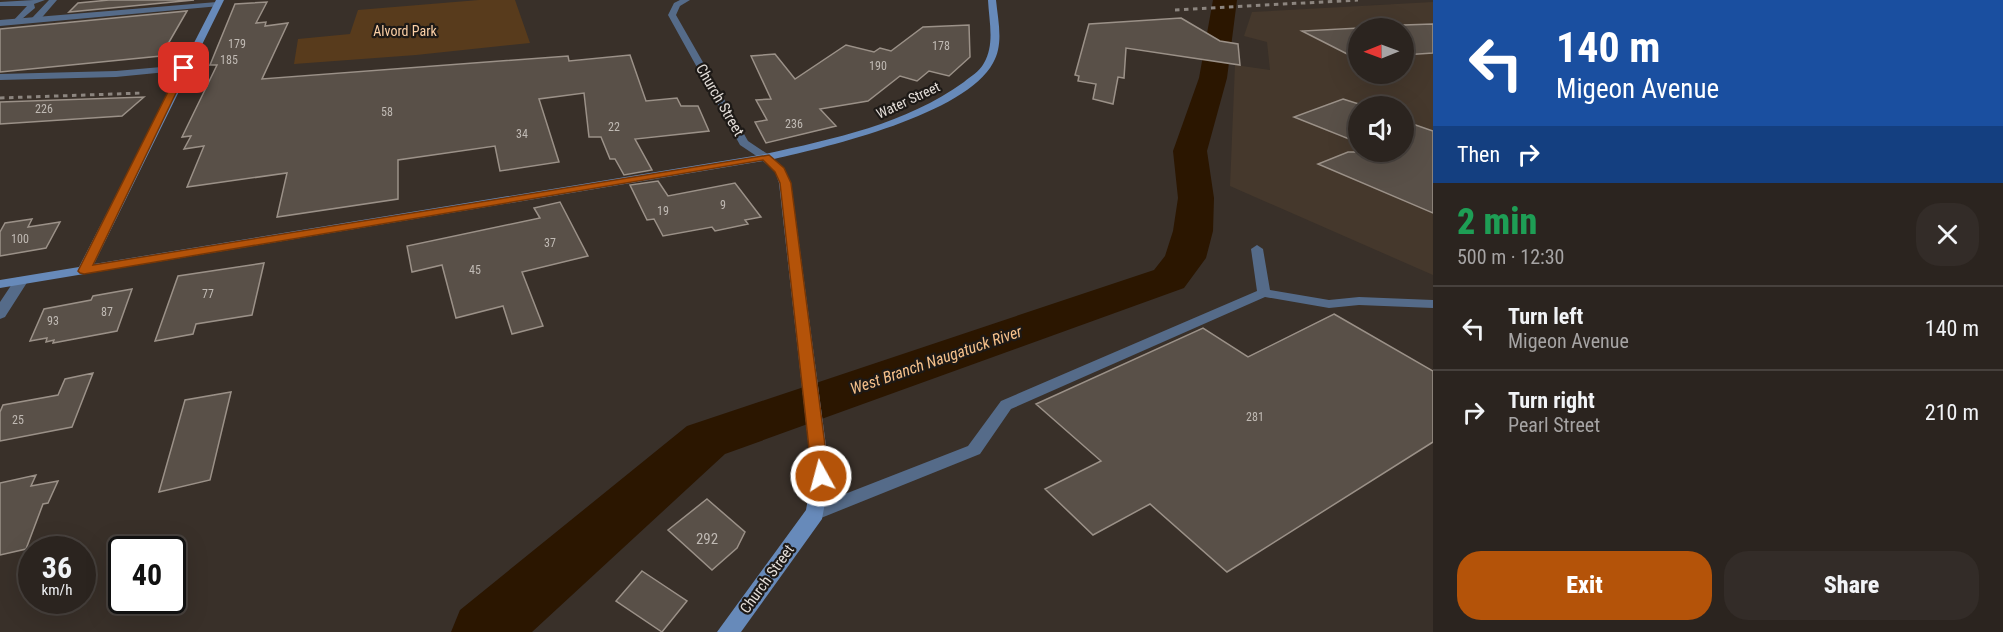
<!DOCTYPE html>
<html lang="en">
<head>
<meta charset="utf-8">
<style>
	:root { --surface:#2b241f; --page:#332c28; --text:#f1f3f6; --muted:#a6a4a4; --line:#47413d; --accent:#b45309 }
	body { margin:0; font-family:"Roboto Condensed",sans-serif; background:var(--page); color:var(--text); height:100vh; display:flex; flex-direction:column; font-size:22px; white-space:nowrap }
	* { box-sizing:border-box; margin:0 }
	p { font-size:20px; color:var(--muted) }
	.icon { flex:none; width:33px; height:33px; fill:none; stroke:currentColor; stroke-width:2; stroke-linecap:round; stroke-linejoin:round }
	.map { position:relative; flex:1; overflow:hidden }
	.side { display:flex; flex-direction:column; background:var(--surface); width:570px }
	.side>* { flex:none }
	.top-card { background:#1a4fa0; color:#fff; overflow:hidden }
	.needle { width:39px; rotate:269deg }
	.controls { position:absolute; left:1348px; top:18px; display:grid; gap:12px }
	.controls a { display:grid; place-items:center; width:66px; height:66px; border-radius:50%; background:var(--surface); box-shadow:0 6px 24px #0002,0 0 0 2px var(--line); font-size:30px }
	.speed { position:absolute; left:18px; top:536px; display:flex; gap:12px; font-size:30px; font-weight:700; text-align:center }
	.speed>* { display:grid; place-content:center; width:78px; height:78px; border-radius:50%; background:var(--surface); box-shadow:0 6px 24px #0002,0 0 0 2px var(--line); line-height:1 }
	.speed small { font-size:15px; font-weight:400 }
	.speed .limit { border:3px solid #111; border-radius:9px; background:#fff; color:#111 }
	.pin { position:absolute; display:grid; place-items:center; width:51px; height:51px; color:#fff; margin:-26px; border-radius:12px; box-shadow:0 3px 9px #0006 }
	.me { position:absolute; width:66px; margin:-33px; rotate:353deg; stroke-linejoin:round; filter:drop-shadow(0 0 4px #0008) }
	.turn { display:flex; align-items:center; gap:21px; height:126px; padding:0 24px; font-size:27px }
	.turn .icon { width:78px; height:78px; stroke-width:2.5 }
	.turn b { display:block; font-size:42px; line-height:51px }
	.then { display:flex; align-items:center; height:57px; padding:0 24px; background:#0003; gap:12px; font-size:22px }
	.round { display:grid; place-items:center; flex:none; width:63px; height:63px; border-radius:24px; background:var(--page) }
	.head { display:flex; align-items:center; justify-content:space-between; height:102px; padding:0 24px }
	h1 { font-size:36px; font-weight:800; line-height:45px; color:#1e9e55 }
	.button { display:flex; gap:12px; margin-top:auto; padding:12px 24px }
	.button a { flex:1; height:69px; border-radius:24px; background:var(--accent); color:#fff; font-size:24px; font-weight:800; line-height:69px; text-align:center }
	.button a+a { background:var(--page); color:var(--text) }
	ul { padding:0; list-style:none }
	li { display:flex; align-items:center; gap:18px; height:84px; padding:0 24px; border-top:2px solid var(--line) }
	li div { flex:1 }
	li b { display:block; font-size:22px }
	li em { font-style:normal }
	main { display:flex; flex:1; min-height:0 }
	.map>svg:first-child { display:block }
	.built { fill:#45382c; fill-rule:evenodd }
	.green { fill:#583b1c }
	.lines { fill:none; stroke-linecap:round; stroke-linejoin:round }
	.river { fill:#2b1600; fill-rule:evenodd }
	.building { fill:#595048; stroke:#9b9188; stroke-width:1.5 }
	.lane { fill:#556b89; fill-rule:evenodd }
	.street { fill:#556b89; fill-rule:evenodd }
	.secondary { fill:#678aba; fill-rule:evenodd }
	.rail { stroke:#8c857f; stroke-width:3; stroke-dasharray:4.5 4.5; stroke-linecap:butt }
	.route { fill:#b45309; stroke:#753606; stroke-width:1.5 }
	.labels { text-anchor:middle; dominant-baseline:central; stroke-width:4.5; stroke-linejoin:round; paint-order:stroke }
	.number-label { font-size:12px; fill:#c0bab4 }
	.far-park-label { font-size:14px; fill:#fcd0a6; stroke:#1d1916 }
	.far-street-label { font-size:14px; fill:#e3ddd8; stroke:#1d1916 }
	.street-label { font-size:15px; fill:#e3ddd8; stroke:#1d1916 }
	.near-number-label { font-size:15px; fill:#c0bab4 }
	.water-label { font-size:16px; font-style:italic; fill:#f6c18b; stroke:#1d1916 }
</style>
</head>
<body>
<main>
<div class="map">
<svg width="1433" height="632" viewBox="0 0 1433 632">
	<rect width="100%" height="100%" fill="#393029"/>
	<path class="built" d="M1433,2V275L1230,186L1235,65L1270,70L1267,42L1244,36L1252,12ZM1359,28H1404V74H1359ZM1359,106H1404V152H1359Z"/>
	<path class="green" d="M479,0H515L530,43L416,55L294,64L298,39L350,34L358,10Z"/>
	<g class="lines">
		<path class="river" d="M1213,0H1237L1227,78L1207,151L1214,198L1213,231L1206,258L1184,288L725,454L532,632H451L460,610L687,426L1154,270L1165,256L1173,231L1178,198L1173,151L1199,78Z"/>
	</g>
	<path class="building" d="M109,0H194L69,12L78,3Z
		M267,2L256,23L266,22L265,26L288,23L262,79L568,56L569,61L630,55L646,101L677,98L681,106H698L709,131L635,139L652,170L624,175L615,159H610L601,137H589L584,93L539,99L559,162L500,171L495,146L398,160V199L277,217L287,173L187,187L204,146L184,149L191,136L182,137L217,65H210L235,4Z
		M187,11L161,56L0,72V29Z
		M1181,18L1220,41L1238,44L1240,65L1126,48L1124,78L1118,77L1113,104L1093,99L1096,84L1078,81L1079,76L1075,75L1089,24Z
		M1433,24V53L1404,55V25Z
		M969,25L970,57L949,76L929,71L917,81L900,76L868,101L820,109L836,126L766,143L755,122L767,120L756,100L771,99L751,56L775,54L795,79L846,45L874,52L880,48L891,51L923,27Z
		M1359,28V60L1302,31Z
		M144,97L122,116L0,124V102Z
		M1343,99L1359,104V143L1294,117Z
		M1404,121L1433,131V213L1318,164L1348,152H1404Z
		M658,181L668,196L735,183L761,217L745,220L748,224L715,231L712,227L663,236L654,219L647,220L630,185Z
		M560,202L588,256L522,272L543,326L512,334L503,306L456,318L442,265L412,272L407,246L540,218L534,208Z
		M32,219L28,227L60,222L46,248L0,256V232L5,223Z
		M264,263L252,315L196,324L193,334L155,341L178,276Z
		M132,289L117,331L53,343L54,340L46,342L47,338L30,341L44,309L91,300L93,296Z
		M1334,314L1433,371V442L1227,572L1150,504L1093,535L1045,489L1101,461L1036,404L1203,328L1248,357Z
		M93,373L72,427L0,441V412L3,405L58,395L65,379Z
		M231,392L210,480L159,492L185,400Z
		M36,475L31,486L58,481L48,503L43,504L26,549L0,555V483Z
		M707,499L745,532L737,548L712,570L668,530Z
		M642,571L687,601L662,632L616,601Z"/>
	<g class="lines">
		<path class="lane" d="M34,0H45L34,4L35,8L16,24L12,22L27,6H0V2Z
			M49,0H57L38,22H32V18Z
			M184,65L187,66V70L116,77L0,80V74L116,71Z
			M1257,245L1263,249L1270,290L1329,300L1359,297L1433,300V308L1359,305L1329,308L1265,297L1011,409L980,454L821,518L815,520L809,518L806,513L809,508L968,446L1001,401L1257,291L1251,249Z"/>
		<path class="street" d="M680,0H690L680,6L676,15L748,141L769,155V159H761L740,145L668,15L674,3Z
			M217,2L221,4L220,6L0,26V20Z
			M21,277L28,281L5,317L0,319V302L16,278Z"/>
		<path class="secondary" d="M216,0H224L94,264L765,154C833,139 906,124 964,82C971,76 979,72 984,63C995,44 989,21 988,0H996C998,21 1004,44 993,63C966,114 828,147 774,159L784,168L791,183L830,476L822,519L741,632H717L806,510L812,476L779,183L775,171L763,161L0,288V280L79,267Z"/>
		<path class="rail" d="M1175,10L1358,0
			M0,98L143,93"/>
	</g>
	<path class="route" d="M181,66L188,68L93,265L769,155L784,168L791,183L829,476L827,481L821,483L815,481L812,476L780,183L775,172L763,160L84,274L80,273L78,271Z"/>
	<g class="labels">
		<g class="number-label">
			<text x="237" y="44">179</text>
			<text x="941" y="46">178</text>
			<text x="229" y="60">185</text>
			<text x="878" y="66">190</text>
			<text x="44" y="109">226</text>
			<text x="387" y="112">58</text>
			<text x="794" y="124">236</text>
			<text x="614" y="127">22</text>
			<text x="522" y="134">34</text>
			<text x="723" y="205">9</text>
			<text x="663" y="211">19</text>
			<text x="20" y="239">100</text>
			<text x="550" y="243">37</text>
			<text x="475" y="270">45</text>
			<text x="208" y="294">77</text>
			<text x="107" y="312">87</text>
			<text x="53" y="321">93</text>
			<text x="1255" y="417">281</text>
			<text x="18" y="420">25</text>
		</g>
		<g class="far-park-label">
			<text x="405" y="31">Alvord Park</text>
		</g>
		<g class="far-street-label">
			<text transform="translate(908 100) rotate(-25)">Water Street</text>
		</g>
		<g class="street-label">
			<text transform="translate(720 100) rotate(60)">Church Street</text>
			<text transform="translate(767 579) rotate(-54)">Church Street</text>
		</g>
		<g class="near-number-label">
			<text x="707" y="539">292</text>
		</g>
		<g class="water-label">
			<text transform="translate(936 360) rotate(-19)">West Branch Naugatuck River</text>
		</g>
	</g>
</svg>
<div class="controls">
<a><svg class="needle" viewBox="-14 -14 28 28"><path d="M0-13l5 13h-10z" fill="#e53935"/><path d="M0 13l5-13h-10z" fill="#a6a4a4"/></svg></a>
<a><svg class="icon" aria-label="sound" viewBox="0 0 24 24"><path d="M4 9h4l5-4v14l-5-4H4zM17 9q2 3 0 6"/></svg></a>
</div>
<div class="speed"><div>36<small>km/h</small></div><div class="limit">40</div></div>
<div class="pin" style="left:184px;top:68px;background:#d93025"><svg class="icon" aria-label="arrive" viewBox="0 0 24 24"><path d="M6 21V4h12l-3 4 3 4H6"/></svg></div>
<svg class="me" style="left:821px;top:476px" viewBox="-20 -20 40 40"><circle r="17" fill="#b45309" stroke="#fff" stroke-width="3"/><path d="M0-11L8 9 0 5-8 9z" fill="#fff"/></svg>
</div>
<section class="side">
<div class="top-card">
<div class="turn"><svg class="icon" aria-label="left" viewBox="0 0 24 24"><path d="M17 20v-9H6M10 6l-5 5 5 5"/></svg><div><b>140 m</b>Migeon Avenue</div></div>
<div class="then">Then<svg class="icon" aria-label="right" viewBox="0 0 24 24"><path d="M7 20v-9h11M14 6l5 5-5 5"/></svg></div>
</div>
<div class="head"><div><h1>2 min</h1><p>500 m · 12:30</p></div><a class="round"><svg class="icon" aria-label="close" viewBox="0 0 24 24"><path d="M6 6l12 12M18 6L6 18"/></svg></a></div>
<ul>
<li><svg class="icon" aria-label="left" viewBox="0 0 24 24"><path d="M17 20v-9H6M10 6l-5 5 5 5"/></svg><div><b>Turn left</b><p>Migeon Avenue</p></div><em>140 m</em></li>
<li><svg class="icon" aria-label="right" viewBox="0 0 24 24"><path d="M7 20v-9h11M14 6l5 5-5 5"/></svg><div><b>Turn right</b><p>Pearl Street</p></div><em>210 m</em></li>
</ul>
<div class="button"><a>Exit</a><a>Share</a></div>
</section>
</main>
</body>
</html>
